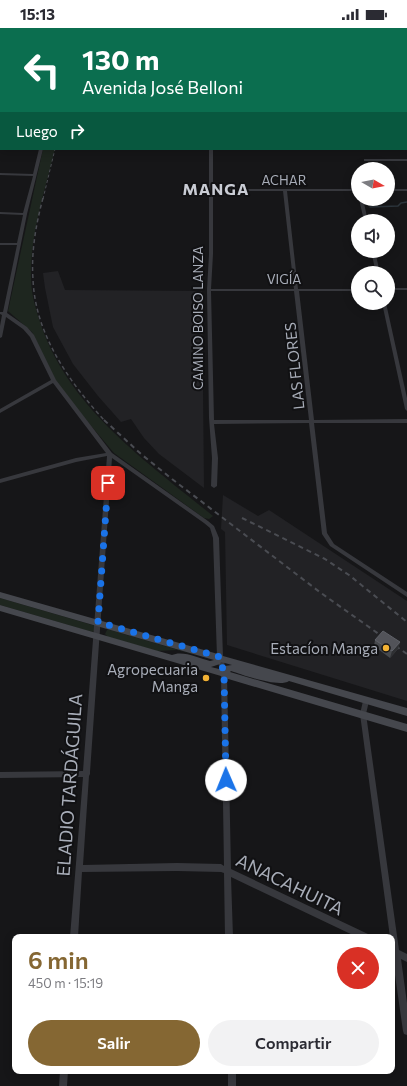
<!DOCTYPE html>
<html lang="es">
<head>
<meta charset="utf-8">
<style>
	:root { --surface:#fff; --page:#f2f2f3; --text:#2b2b33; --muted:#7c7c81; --accent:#856733 }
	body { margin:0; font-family:Commissioner,sans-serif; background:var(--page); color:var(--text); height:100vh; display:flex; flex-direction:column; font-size:15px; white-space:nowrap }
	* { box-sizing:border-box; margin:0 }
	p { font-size:13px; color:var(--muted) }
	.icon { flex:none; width:22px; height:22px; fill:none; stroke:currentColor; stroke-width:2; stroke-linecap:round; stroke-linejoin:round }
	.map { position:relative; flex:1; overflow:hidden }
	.drawer { position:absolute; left:12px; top:906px; width:383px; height:140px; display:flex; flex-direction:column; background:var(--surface); border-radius:8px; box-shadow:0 2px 10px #0003 }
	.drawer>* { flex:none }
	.hud { position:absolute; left:0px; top:0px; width:407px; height:122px; box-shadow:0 2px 10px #0003; background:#0b6e4f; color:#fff; overflow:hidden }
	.needle { width:26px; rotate:99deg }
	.fabs { position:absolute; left:351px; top:134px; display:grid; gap:8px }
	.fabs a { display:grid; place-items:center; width:44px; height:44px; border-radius:50%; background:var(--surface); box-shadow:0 2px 10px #0003; font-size:20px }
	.pin { position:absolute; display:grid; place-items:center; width:34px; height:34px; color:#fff; margin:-17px; border-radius:8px; box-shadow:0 2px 6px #0006 }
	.me { position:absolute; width:44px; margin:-22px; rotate:359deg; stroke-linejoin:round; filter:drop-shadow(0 0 3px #0008) }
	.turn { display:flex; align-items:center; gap:14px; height:84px; padding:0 16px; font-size:18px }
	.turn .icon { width:52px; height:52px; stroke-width:2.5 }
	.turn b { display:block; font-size:28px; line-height:34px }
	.then { display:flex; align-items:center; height:38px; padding:0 16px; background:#0003; gap:8px; font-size:15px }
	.round { display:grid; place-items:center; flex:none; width:42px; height:42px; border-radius:21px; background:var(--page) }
	.summary { display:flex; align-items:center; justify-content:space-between; height:68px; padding:0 16px }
	h1 { font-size:24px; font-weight:600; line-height:30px; color:var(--accent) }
	.cta { display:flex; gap:8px; margin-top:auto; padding:8px 16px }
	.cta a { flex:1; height:46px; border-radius:24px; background:var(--accent); color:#fff; font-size:16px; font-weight:600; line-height:46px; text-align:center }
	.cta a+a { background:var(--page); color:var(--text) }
	.status { display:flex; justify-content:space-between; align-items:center; height:28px; padding:0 20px; background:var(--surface); direction:ltr }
	.status svg { height:11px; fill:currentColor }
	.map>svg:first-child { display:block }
	.built { fill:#222225 }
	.green { fill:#1e261f }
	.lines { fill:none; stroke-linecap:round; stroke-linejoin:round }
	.stream { stroke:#2c353c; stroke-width:1.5 }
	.street { fill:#37383d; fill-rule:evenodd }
	.secondary { fill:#45474d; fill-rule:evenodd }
	.rail-far2 { stroke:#4a4c52; stroke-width:1; stroke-dasharray:3 2.5; stroke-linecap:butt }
	.rail-far1 { stroke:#4a4c52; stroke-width:1.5; stroke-dasharray:4 3; stroke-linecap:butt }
	.rail { stroke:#4a4c52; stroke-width:2; stroke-dasharray:5 4; stroke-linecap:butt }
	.wall { fill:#47494d }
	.shaded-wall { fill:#2f3033 }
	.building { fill:#525359; stroke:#5f6168 }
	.route { stroke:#1a73e8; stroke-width:7; stroke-dasharray:0 12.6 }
	.poi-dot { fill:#f2b134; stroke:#111113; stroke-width:1.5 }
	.labels { text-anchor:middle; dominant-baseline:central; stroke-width:4; stroke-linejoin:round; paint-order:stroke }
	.far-street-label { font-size:13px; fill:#a8adb8; stroke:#111113 }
	.street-label { font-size:15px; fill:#a8adb8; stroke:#111113 }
	.poi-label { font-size:15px; fill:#a8adb8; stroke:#111113; text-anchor:end }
	.far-district-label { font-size:16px; font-weight:bold; letter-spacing:1px; fill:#c9ccd4; stroke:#111113 }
	.near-street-label { font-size:18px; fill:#a8adb8; stroke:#111113 }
</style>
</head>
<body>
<div class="status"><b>15:13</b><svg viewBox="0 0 49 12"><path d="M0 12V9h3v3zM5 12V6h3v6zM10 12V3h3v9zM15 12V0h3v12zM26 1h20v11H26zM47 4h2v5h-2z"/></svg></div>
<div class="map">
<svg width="407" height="1058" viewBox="0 0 407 1058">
	<rect width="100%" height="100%" fill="#161618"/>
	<path class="built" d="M58,243L65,262L202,263L204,460L159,426L144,410L131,391L121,394L98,368L73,336L53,299L45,260L43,245Z
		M223,467L258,488L269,482L407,573V673L227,617L225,504L221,501Z"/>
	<path class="green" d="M43,121H55C45,163 30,206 31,249C31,264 35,279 40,294C68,380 146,433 213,488L209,491L204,490L114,425L87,393L57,355L32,304L8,283Z
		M0,570L96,598L95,603L92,604L82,601L0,577Z
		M107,602H110L199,628L177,622L157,623L108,609L105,606Z"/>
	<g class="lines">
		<path class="stream" d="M370,179L398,178L401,175L407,174"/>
		<path class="street" d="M67,0H69V1H67Z
			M209,0H211V1H209Z
			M381,0H383V1H381Z
			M0,15H1V17H0Z
			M0,62H1V64H0Z
			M406,71H407V76H406Z
			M0,89H1V91H0Z
			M0,113H1V115H0Z
			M39,121H43L27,186L7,285L27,299L34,307L56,352L112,425L208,493L214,498L219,510L223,629L227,647L231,841L368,906L369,909H357L231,849L233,909H225L224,845L221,844L177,843L82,844L78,909H70L83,749L0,750V744L83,743L107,428L76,434L0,455V451L76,430L106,425L53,355L0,385V381L51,352L30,309L23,301L6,289L2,309L0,310V298L2,287L0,286V284H3L17,217H0V215H17L23,187L0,186V184L23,185L33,148L0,147V145L33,146ZM112,430L204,495L210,500L213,510L217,629L221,647L224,838L221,836L177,835L83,837L89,748L90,746V744Z
			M209,121H213V161H358V163H287L298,261H358V263H299L314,392L407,391V395H314L327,505L334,516L407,564V569L330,518L322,506L309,395L214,396L218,430L217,458L214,460L211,458L212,430L209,390L207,262L209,226ZM213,163H283L294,261H211L213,226ZM211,263H294L309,392H214Z
			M364,131H407V133H364Z
			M388,161H407V163H388Z
			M359,171H363L368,193H364Z
			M371,223H375L380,245H376Z
			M388,260H407V262H388Z
			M382,275H386L407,370V383L405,381Z
			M366,670L368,671L369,673L366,686L399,922L407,926V934L401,931L407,975V1007L404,1006L403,1003L392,926V909H390L360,686L363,673L364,671Z
			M60,1043H68L67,1058H59Z
			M228,1043H236V1058H228Z"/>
		<path class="secondary" d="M0,564L218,626H220L223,628L407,680V688L289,653C279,660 243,647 231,643L230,644L407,696V704L225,650H224L221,648L0,583V577L172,627C182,622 199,630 210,633L214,632L0,570ZM221,634L232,637L225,638L223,642L211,639L220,636Z"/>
		<path class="rail-far2" d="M43,171L55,121"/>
		<path class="rail-far1" d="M43,170C36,196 31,224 33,251C35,306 69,354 105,393"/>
		<path class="rail" d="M104,392L141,426L172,451L321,565L407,626
			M242,490L325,531L349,547L407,594"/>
	</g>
	<path class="wall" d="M375,612L400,614L398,621L390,630L374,618Z"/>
	<path class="shaded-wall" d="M400,614L398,621L390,630L392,623Z"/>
	<path class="building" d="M383,603L400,614L392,623L375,612Z"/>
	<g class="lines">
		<path class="route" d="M108,455L98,594L220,629L224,646L226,752"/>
	</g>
	<g class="poi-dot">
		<circle cx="386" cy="620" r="4"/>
		<circle cx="206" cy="650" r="4"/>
	</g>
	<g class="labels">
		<g class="far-street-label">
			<text x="284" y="152">ACHAR</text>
			<text x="284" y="251">VIGÍA</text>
			<text transform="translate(198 290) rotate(-90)">CAMINO BOISO LANZA</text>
		</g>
		<g class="street-label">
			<text transform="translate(294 338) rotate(-96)">LAS FLORES</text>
		</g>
		<g class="poi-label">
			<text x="378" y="620">Estacíon Manga</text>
			<text x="198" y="641">Agropecuaria<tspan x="198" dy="17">Manga</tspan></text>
		</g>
		<g class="far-district-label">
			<text x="216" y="160">MANGA</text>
		</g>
		<g class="near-street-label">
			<text transform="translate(69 757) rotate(-86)">ELADIO TARDÁGUILA</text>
			<text transform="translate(290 856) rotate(26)">ANACAHUITA</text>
		</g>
	</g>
</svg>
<div class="fabs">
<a><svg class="needle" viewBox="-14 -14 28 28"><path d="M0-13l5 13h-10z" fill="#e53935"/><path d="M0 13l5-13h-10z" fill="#7c7c81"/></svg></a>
<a><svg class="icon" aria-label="sound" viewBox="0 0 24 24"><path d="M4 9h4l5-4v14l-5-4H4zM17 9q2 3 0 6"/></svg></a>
<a><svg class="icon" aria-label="search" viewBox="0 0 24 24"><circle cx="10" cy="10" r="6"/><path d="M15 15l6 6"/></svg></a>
</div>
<div class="pin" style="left:108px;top:455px;background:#d93025"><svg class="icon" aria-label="arrive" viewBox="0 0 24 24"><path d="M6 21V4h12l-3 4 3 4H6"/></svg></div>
<svg class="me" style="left:226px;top:752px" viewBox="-20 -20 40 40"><circle r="19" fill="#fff"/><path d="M0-13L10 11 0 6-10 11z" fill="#1a73e8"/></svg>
<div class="hud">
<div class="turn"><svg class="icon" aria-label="left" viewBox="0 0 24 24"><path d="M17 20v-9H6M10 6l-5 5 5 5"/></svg><div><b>130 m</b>Avenida José Belloni</div></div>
<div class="then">Luego<svg class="icon" aria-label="right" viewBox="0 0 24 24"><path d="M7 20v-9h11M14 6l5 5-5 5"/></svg></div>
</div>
<section class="drawer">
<div class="summary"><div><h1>6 min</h1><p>450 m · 15:19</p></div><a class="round" style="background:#d93025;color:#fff"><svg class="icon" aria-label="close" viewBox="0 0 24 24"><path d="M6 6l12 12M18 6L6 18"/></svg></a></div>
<div class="cta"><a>Salir</a><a>Compartir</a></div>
</section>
</div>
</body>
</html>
